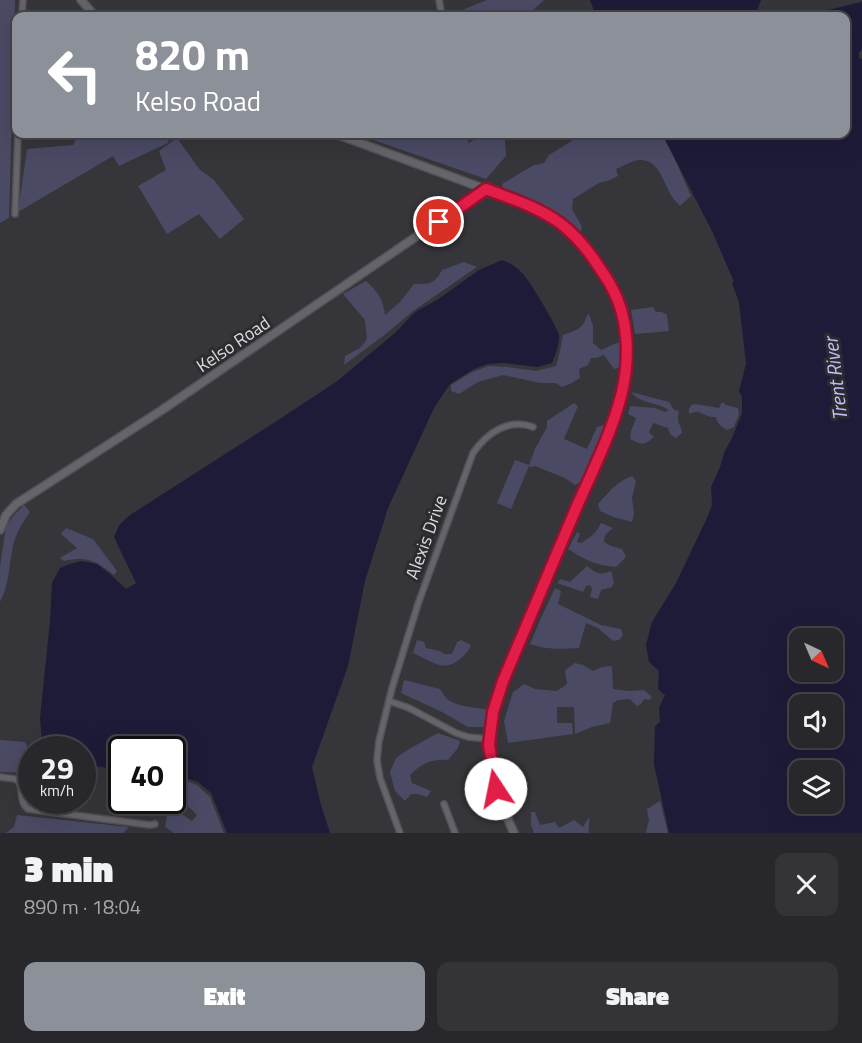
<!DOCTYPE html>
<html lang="en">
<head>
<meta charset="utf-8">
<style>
	:root { --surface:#28282c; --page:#343438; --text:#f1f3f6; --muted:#a5a6a9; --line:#444448; --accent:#8c9099 }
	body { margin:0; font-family:"Titillium Web",sans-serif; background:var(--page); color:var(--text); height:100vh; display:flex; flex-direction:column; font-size:22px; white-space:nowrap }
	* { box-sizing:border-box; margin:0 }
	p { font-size:20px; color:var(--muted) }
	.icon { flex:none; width:33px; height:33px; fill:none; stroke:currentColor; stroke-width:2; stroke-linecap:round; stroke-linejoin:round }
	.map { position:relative; height:833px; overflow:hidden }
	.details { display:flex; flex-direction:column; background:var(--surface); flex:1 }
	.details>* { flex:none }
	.guide { position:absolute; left:12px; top:12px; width:838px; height:126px; border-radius:12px; box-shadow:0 6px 24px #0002,0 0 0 2px var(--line); background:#8c9099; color:#fff; overflow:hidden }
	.needle { width:39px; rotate:136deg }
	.buttons { position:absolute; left:789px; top:628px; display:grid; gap:12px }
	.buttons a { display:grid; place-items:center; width:54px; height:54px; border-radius:12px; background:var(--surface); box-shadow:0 6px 24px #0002,0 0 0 2px var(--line); font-size:30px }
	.speed { position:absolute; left:18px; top:736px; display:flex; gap:12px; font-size:30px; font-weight:700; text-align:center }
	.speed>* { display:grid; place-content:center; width:78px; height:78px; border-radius:50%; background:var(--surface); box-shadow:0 6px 24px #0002,0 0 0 2px var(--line); line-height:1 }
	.speed small { font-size:15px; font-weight:400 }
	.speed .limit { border:3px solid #111; border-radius:9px; background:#fff; color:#111 }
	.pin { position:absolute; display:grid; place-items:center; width:51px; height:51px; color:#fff; margin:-26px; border:3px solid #fff; border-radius:50%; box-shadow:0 2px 6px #0007 }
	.me { position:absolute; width:66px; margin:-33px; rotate:349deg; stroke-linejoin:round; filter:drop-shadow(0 0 4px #0008) }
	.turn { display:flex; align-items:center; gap:21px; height:126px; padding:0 24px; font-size:27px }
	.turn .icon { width:78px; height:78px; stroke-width:2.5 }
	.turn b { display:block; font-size:42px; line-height:51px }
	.round { display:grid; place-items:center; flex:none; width:63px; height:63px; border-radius:12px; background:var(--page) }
	.headline { display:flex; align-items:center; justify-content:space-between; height:102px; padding:0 24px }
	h1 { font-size:36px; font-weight:800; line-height:45px }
	.action { display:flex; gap:12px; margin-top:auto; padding:12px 24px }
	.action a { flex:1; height:69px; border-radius:12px; background:var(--accent); color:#fff; font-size:24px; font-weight:800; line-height:69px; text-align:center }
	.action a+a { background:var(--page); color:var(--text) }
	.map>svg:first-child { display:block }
	.green { fill:#4b4a65 }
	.water { fill:#1e1b38; fill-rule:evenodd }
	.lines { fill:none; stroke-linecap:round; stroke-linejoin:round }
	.minor-casing { stroke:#525256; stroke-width:8 }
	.tertiary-casing { stroke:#525256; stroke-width:10 }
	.minor { stroke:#64646a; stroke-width:5 }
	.tertiary { stroke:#64646a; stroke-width:7 }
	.route-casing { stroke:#92132f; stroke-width:15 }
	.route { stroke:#e11d48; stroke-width:10 }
	.labels { text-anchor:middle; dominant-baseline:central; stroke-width:6; stroke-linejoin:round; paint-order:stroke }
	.street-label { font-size:18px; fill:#dbdbde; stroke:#2b2b30 }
	.water-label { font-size:20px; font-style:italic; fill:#c0bffb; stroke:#2b2b30 }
</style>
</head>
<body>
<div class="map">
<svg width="862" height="833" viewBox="0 0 862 833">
	<rect width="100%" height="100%" fill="#35353a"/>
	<path class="green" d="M0,0H15L9,218L0,223Z
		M487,0H544L530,13L533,16H447Z
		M79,134H169L168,143L119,166L113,156L18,212L27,149L73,145Z
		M356,134H462L469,143L483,134H502L505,140L506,156L486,179Z
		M583,134H661L671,150L691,196L680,206C676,201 671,197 669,191C663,180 658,161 642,160C634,159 623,166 616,169L618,176L610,180L599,183L573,199L572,209L582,227L581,232C558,213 531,199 503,189L502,184L534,165L544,163L549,155Z
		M177,138L200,170L214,180L244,219L220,239L199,214L167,234L138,186L166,170L159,151Z
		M464,262L477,267L413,311L383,336L344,365L345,356L360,348L367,339L365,320L343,294L366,281C378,292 383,299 385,315L400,302L414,284C429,284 434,285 442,270Z
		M653,307L656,312H662L667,315L669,331L635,334L631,310Z
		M589,314L593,326V343L601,350C608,348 613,343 621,342L623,347V367L614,369L604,355L596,358H591L588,365L579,369L580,378L572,383L562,387L556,383H540L503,375L478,382L459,394L451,391V385L472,372L489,366L508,367L536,371L556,366L560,351L563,335C574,331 584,329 586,317Z
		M631,392L669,402L674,410L679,411C676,425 681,423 682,433L676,438L670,434L668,428L653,423L649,432L654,437C644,446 642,445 630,439L631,431L636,418L628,414L630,406L655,408L665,412L669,410C657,402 641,404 631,392Z
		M722,402L726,405L738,408L739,414L734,427L727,430C722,427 717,424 716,417C713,417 710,417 708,416C699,413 699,409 689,414V409L691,405L695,404L719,408Z
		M574,403L578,406L564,439L587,449L597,427L608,424L587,478L575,485L565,478L535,466L531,467L529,466L511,509L497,503L515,460L529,465L535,449L547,427V421Z
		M632,476L636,481L632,498L634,514L632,522L613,517L600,511L598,504C608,493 617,481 632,476Z
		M24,505L30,512C23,522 16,533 13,546C9,565 9,586 0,602V567L6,526L15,514Z
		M601,523L613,528L605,535L604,542L611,546L622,549L626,557L616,567C597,566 583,559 568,549L577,532L580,534L577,542L581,543C591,537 596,533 601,523Z
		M66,528L93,539L117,571L114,575C95,561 89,556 64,561L60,558L77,548L61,534Z
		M587,566C596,573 599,576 611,571L614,582L612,587L601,590L598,599L590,597L592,589L590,585L586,586L583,592L557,583L560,579L570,582Z
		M555,588L561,591L558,604L601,625L621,629L623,635L619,640L613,641L598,628L586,623L579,648C562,649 547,650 530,644L541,618Z
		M417,640L424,642L426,648L440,651L444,654H452L457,642L461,640L471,645C468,652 465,655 459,660C442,673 430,660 413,653Z
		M575,663L583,665L593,671L602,667L612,666L613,689L629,691L644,690L652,697L649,700L644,699L641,704L637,706L630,699L618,700L613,703L610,723L592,727L575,734L574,707H557V723H572L573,734L508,743L504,721L513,692L524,684L535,689L557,691L567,684L565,670Z
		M404,680L440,689C443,693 445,698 450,701C461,707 478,708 490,710L486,727H468L442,712L401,693Z
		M438,733L460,741L458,748L448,760C433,759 421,763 410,775L412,783L431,791L427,797L417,794H411L405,801L395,791L390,772L396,758L409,749Z
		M0,740L25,742L31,754V773L0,772Z
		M173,776L197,785L210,797L224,833H174L165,827L167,816H175L177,811L192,821L197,815L182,800L173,795Z
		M660,801L668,833H647L646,831L649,821L647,809Z
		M531,812H535L540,825L555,822L559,828L574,820L583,827L589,817C590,823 588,827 589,833H534L531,825Z
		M17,815L129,827L123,833H6L14,827Z"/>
	<path class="water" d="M590,0H761L755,16H596Z
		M862,1V49L859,53V58L862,59V833H669L654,764L655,726L660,722L659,708L665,695L658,689L659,671L649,662L646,645L652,622L676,583L707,518L712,505L711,487L720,467L725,451L732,438L742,413V397L739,391L746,364L739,302L732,283L734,282L713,233L662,134H846V16H804L861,2ZM800,639H832V672H800ZM800,705H832V738H800ZM800,771H832V804H800Z
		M502,260C510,263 516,266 522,273C529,279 557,327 559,335C560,344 555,355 552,363L538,367L503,363L488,364L474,369L450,384L434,408L388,508L365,581L348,666L312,767L321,805L330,833H227L211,793L198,782L173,774L172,750H122L121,770L83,764L82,750H49L42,743L40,718L50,621L52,583L60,568L67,565L81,561L97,564L111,575L126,589L136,583L114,537L120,524L130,515L272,424L336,382L395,333L415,312L437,300L479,270Z"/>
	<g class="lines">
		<defs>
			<path id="minor" d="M439,0L442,16
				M22,16L23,0
				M15,214L18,134
				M389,701L409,708L456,733L468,737L489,739
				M0,777C4,778 11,778 15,779C26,783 17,801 28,809L150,825L155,824
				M444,804L455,833
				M400,833L380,778L377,760L379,741L392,688L418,604L473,453C487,433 508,418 533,427"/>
			<path id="tertiary" d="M81,0L95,16
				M336,134L531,206C550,217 571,229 585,247C591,254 595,262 600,269C604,276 609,282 613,289C650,365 604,443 574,514C550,570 526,625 503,681C495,702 489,723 489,744C488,775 502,806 514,833
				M0,530L6,515L16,504L162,410L486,189"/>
		</defs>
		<use href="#minor" class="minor-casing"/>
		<use href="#tertiary" class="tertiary-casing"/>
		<use href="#minor" class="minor"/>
		<use href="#tertiary" class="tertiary"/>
	</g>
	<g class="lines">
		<defs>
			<path id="route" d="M439,222L486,189C512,199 538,207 560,223C577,236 588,250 599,267C603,273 608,280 611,286C629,317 630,358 622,392C613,430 593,470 577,506C552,564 528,623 503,681L493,712L489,745L496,789"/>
		</defs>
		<use href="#route" class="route-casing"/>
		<use href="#route" class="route"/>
	</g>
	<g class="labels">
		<g class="street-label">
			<text transform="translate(233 344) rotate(-34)">Kelso Road</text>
			<text transform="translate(426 537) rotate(-70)">Alexis Drive</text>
		</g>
		<g class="water-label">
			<text transform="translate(835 379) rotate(-97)">Trent River</text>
		</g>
	</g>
</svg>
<div class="buttons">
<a><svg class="needle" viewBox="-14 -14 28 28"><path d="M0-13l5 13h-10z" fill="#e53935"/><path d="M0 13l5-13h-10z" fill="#a5a6a9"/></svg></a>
<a><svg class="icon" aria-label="sound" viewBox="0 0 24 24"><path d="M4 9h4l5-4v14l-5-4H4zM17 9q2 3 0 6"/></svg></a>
<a><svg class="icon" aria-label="layers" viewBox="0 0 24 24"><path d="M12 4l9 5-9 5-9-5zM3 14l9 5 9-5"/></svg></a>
</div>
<div class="speed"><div>29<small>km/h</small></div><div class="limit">40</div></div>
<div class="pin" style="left:439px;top:222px;background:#d93025"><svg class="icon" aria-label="arrive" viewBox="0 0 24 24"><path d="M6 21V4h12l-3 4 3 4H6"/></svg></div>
<svg class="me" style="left:496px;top:789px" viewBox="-20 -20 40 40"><circle r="19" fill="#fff"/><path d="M0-13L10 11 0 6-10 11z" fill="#e11d48"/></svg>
<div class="guide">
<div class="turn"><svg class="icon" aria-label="left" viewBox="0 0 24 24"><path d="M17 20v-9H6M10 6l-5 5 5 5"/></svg><div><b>820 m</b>Kelso Road</div></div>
</div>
</div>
<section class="details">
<div class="headline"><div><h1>3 min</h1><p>890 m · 18:04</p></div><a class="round"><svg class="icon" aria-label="close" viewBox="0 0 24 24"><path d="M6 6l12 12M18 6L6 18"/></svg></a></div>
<div class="action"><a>Exit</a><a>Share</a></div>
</section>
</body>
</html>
